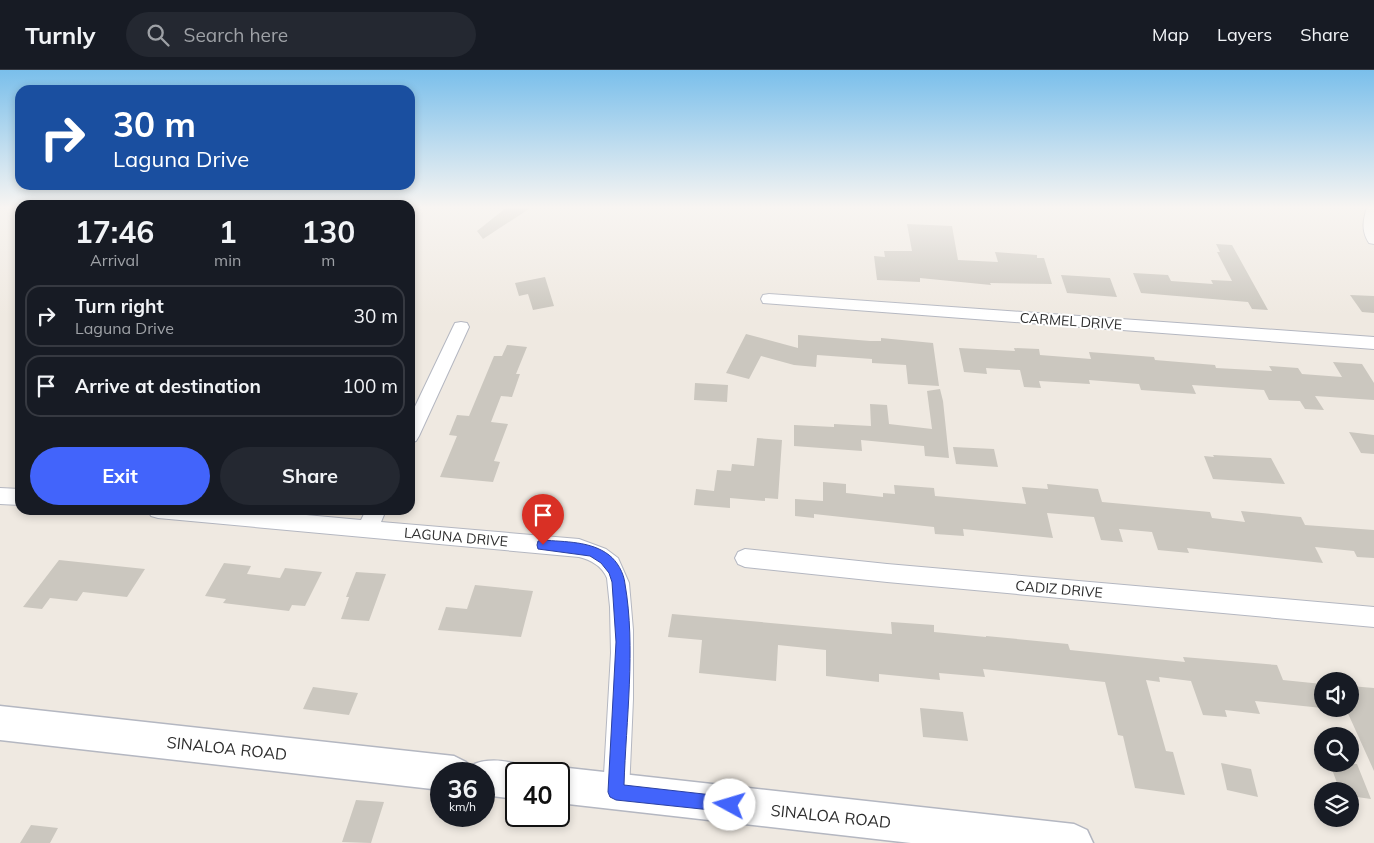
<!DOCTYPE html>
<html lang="en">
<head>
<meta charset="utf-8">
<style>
	:root { --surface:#171b24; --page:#242831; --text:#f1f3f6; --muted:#9ea1a6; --line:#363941; --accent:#4264fb }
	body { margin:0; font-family:Mulish,sans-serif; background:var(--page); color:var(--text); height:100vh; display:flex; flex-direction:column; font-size:19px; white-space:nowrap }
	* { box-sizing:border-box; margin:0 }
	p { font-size:16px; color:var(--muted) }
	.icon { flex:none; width:28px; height:28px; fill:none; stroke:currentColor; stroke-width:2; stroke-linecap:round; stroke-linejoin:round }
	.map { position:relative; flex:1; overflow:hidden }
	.details { position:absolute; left:15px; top:130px; width:400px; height:315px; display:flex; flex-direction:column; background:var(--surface); border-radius:15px; box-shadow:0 2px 8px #0003 }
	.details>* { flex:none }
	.top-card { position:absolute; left:15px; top:15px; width:400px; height:105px; border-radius:15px; box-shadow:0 2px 8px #0003; background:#1a4fa0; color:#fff; overflow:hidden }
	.controls { position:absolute; left:1314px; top:602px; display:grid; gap:10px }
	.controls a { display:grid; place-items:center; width:45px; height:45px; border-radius:50%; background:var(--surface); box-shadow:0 2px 8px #0003; font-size:25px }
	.speed { position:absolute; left:430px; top:692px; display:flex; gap:10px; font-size:25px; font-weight:700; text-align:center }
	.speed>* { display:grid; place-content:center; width:65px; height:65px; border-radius:50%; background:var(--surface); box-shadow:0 2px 8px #0003; line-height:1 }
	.speed small { font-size:12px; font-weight:400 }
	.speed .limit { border:2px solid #111; border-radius:8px; background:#fff; color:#111 }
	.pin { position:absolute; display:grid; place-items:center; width:42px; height:42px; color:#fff; margin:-51px -21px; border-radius:50% 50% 50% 0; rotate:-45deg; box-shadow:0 0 5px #0007 }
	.pin .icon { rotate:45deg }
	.me { position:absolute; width:55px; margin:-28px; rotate:276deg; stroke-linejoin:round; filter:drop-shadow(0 0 4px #0008) }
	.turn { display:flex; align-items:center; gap:18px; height:105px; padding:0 15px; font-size:22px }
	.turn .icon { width:65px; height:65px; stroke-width:2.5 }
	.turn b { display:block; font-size:35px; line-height:42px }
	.eta { display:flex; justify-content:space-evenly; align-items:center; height:85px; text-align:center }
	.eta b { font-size:30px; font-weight:700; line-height:35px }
	.cta { display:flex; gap:10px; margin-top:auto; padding:10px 15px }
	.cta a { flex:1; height:58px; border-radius:30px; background:var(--accent); color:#fff; font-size:20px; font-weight:700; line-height:58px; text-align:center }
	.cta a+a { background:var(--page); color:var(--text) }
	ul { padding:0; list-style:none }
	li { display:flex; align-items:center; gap:15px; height:62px; margin:0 10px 8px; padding:0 5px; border:2px solid var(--line); border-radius:15px }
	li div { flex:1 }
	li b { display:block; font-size:19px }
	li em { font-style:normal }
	header { display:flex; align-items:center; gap:30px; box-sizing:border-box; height:70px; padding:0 25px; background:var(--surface); border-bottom:1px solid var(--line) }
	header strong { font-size:24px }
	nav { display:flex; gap:28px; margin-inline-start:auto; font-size:18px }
	.search { width:350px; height:45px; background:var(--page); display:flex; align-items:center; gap:12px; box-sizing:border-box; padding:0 18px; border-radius:28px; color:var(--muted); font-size:19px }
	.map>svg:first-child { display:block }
	.building { fill:#cbc7bf }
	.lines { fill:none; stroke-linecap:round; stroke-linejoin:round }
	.street-casing { stroke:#b4b7c1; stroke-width:2 }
	.secondary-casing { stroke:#b4b7c1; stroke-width:3 }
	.street { fill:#fff; fill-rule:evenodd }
	.secondary { fill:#fff; fill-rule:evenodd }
	.route { fill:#4264fb; stroke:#2b41a3 }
	.labels { text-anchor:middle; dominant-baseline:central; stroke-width:4; stroke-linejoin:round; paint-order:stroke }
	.street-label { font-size:14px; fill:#2e2e2e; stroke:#fff }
	.near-street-label { font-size:16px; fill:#2e2e2e; stroke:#fff }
</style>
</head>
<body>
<header>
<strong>Turnly</strong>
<div class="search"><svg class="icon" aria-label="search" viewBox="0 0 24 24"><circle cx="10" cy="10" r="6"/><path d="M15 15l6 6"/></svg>Search here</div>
<nav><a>Map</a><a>Layers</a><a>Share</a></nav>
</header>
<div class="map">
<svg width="1374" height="773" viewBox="0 0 1374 773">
	<rect width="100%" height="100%" fill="#efe9e1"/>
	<path class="building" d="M507,137H532L483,169L477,161Z
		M907,154L952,156L958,190L998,192L995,182L1037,185V188H1044L1052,214L990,213L991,215L920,208V212L877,210L874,186L885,187L884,181H912Z
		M1216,174L1232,175L1268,240L1252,239L1248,232L1141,223L1133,203L1168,205L1171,211L1213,214L1211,210L1232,211L1217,182H1220Z
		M1061,205L1110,208L1117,227L1067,223Z
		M545,207L554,236L533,240L528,224L519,226L515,213Z
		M1350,225L1374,226V243L1362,242Z
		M746,264L798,278V265L870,271H881V268L933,273L939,316L908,314L906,295L872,293V289L817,285L816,297L794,295L761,286L749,309L726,303Z
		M507,275L527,277L516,304H520L512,327L501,326L491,352L508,354L494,391L500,392L493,412L440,407L457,366L449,365L457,345L469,346L494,286H502Z
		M959,278L1015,281L1014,278L1039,279L1040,285L1091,289L1089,282L1154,287L1155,290L1215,295L1216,298L1272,301L1269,296L1298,298L1302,304L1342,307L1333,292L1362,294L1374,313V330L1315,326L1324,340L1305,339L1300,331L1269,330L1264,320L1192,315L1196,324L1141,320L1139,314L1089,310L1090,314L1039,311L1041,318L1024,317L1020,300L986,298L987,304L964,302Z
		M695,313L728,315L727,332L694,330Z
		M940,319L943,331L949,388L925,386L924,376L861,370L862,381L794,376V355L834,357V354L871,356L870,334L887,335L889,354L932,359L927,321Z
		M1349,362L1374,365V384L1361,383Z
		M757,368L782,370L778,429L765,428V431L730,428V438L694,435L696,419L714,421L717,400L731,401L732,394L754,396Z
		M953,377L994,379L998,397L956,394Z
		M1213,385L1271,388L1285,414L1213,409L1204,386L1214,387Z
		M823,412L846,414V423L883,427V423L895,424L894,415L934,418L935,426L1026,434L1022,417L1048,419L1047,414L1098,419L1102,432L1210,442L1212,448L1245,452L1241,441L1301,447L1305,455L1374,460V488L1357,487L1354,481L1315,477L1323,493L1187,478L1189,483L1158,480L1152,462L1119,459L1123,472L1101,470L1094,447L1047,443L1053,468L963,459L964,466L935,464L934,457L814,444V448L795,446V429L823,431Z
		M59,490L145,499L127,527L83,522L77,531L50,528L42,539L23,537Z
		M224,493L251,496L247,504L280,508L285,498L322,502L305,536L292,535L289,541L223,533L226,529L205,526Z
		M356,502L386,504L369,551L341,549L349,527H346Z
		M475,515L533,521L521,567L438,560L446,537L467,539Z
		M672,544L892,564L891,552L934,555V562L986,567V566L1068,574L1070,580L1185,592L1183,587L1277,595L1283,610L1322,614V638L1255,631L1260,644L1225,640L1227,647L1203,645L1191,611L1159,607L1160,612L1146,610L1166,681L1173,682L1185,725L1135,718L1123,666L1118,665L1105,612L983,599L985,607L939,603L940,610L879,604V612L826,606V580L778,575L776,611L699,603L702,570L668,567Z
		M1350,616L1374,618V701L1346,639H1350Z
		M313,617L358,623L349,645L303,639Z
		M920,638L963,642L968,671L923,667Z
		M1221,693L1251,699L1258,727L1227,720Z
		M1330,694H1357L1371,729L1350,726V721H1340Z
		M356,730L384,732L371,773L342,772Z
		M31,755L58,758L50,773H20Z"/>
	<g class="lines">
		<defs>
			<path id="street" d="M1367,137H1374V174L1369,173C1361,160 1363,151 1367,137Z
				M769,224L1374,267V279L763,233L761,229L763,225Z
				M461,252L467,253L469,257L419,366L416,371L410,373V347L453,257L455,253Z
				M0,418L20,419V435L0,434Z
				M148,440H250L361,450L366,440H386L381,452L579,469L606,479L618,488L629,513L633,560V629L629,722L625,731L616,735L607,731L603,722L611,583L610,537L607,508C602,496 591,490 579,487L158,448L151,446Z
				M745,479L887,494L1374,537V557L887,512L745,497L738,494L735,488L738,482Z"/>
			<path id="secondary" d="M0,636L454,686L466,692L470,699L472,695C490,687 510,691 529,698L531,704H516V729L484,725V704H441V720L0,670Z
				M559,697L1074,754L1087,760L1093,773H911L559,733V704H546Z"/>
		</defs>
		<use href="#street" class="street-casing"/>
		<use href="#secondary" class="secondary-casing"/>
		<use href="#street" class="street"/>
		<use href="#secondary" class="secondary"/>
	</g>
	<linearGradient id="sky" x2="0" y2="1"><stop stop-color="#7abfeb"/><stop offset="0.56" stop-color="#f8f5f2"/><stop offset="1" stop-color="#f8f5f2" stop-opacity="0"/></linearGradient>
	<rect width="1374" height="245" fill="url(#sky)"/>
	<path class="route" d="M543,470C565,472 591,471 609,485C617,491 624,503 625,514C636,577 626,651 624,715L730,727L736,729L738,735L736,740L730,742L616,730L610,727L608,722L616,572L612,512L609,503L601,493L590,486L538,479L537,475L538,471Z"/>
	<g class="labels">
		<g class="street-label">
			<text transform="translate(1071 251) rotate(4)">CARMEL DRIVE</text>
			<text transform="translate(456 467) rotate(5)">LAGUNA DRIVE</text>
			<text transform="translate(1059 519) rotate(5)">CADIZ DRIVE</text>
		</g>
		<g class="near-street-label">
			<text transform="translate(227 678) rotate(6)">SINALOA ROAD</text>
			<text transform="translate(831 746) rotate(6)">SINALOA ROAD</text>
		</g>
	</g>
</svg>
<div class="controls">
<a><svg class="icon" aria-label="sound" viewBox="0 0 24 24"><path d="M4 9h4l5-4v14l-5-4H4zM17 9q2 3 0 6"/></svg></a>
<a><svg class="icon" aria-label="search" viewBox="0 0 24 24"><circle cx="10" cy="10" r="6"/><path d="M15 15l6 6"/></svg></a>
<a><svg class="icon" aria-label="layers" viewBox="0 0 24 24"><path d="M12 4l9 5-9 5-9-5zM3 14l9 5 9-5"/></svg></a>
</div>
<div class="speed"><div>36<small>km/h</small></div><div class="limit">40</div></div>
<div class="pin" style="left:543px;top:475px;background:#d93025"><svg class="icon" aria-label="arrive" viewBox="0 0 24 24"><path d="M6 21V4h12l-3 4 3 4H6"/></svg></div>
<svg class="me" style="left:730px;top:735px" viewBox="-20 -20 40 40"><circle r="19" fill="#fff"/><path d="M0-13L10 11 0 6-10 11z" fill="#4264fb"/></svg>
<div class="top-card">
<div class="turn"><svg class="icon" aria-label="right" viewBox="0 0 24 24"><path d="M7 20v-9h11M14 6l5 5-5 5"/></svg><div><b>30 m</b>Laguna Drive</div></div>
</div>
<section class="details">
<div class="eta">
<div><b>17:46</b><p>Arrival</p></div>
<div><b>1</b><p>min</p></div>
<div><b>130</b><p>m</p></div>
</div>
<ul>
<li><svg class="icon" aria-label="right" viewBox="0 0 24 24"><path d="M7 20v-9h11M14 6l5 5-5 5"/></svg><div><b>Turn right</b><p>Laguna Drive</p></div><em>30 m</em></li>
<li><svg class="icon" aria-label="arrive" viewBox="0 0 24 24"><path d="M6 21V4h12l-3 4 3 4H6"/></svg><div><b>Arrive at destination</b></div><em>100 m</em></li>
</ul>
<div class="cta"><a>Exit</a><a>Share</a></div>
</section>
</div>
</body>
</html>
